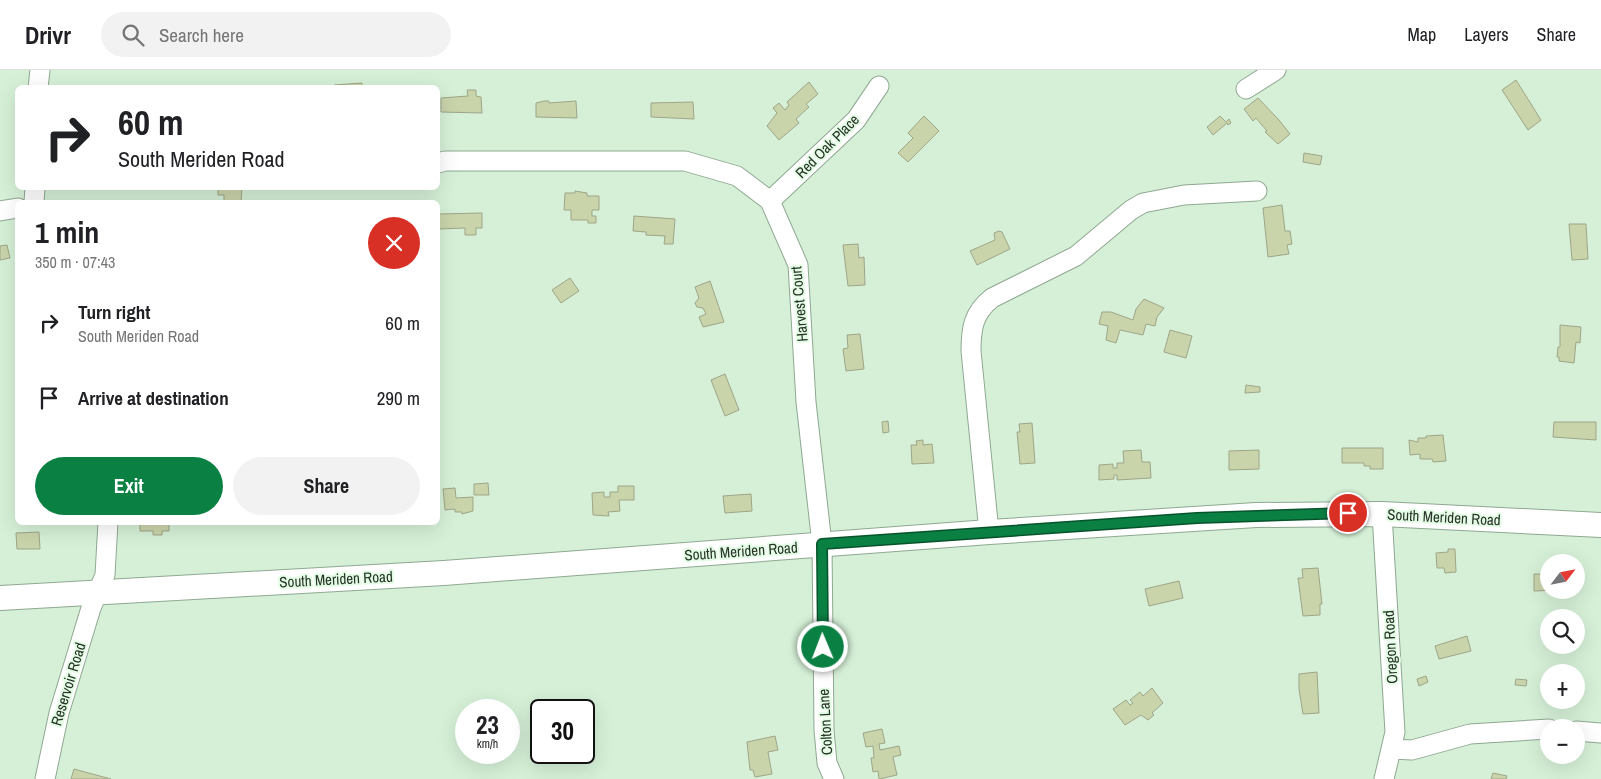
<!DOCTYPE html>
<html lang="en">
<head>
<meta charset="utf-8">
<style>
	:root { --surface:#fff; --page:#f2f2f2; --text:#202124; --muted:#757577; --line:#e0e0e0; --accent:#0b8043 }
	body { margin:0; font-family:"Archivo Narrow",sans-serif; background:var(--page); color:var(--text); height:100vh; display:flex; flex-direction:column; font-size:19px; white-space:nowrap }
	* { box-sizing:border-box; margin:0 }
	p { font-size:16px; color:var(--muted) }
	.icon { flex:none; width:28px; height:28px; fill:none; stroke:currentColor; stroke-width:2; stroke-linecap:round; stroke-linejoin:round }
	.map { position:relative; flex:1; overflow:hidden }
	.details { position:absolute; left:15px; top:130px; width:425px; height:325px; display:flex; flex-direction:column; background:var(--surface); border-radius:8px; box-shadow:0 5px 20px #0002 }
	.details>* { flex:none }
	.banner { position:absolute; left:15px; top:15px; width:425px; height:105px; border-radius:8px; box-shadow:0 5px 20px #0002; background:#fff; color:var(--text); overflow:hidden }
	.needle { width:32px; rotate:58deg }
	.controls { position:absolute; left:1540px; top:484px; display:grid; gap:10px }
	.controls a { display:grid; place-items:center; width:45px; height:45px; border-radius:50%; background:var(--surface); box-shadow:0 5px 20px #0002; font-size:25px }
	.speed { position:absolute; left:455px; top:629px; display:flex; gap:10px; font-size:25px; font-weight:700; text-align:center }
	.speed>* { display:grid; place-content:center; width:65px; height:65px; border-radius:50%; background:var(--surface); box-shadow:0 5px 20px #0002; line-height:1 }
	.speed small { font-size:12px; font-weight:400 }
	.speed .limit { border:2px solid #111; border-radius:8px; background:#fff; color:#111 }
	.pin { position:absolute; display:grid; place-items:center; width:42px; height:42px; color:#fff; margin:-21px; border:2px solid #fff; border-radius:50%; box-shadow:0 1px 5px #0007 }
	.me { position:absolute; width:55px; margin:-28px; rotate:359deg; stroke-linejoin:round; filter:drop-shadow(0 0 4px #0008) }
	.turn { display:flex; align-items:center; gap:18px; height:105px; padding:0 20px; font-size:22px }
	.turn .icon { width:65px; height:65px; stroke-width:2.5 }
	.turn b { display:block; font-size:35px; line-height:42px }
	.round { display:grid; place-items:center; flex:none; width:52px; height:52px; border-radius:26px; background:var(--page) }
	.overview { display:flex; align-items:center; justify-content:space-between; height:85px; padding:0 20px }
	h1 { font-size:30px; font-weight:700; line-height:38px }
	.button { display:flex; gap:10px; margin-top:auto; padding:10px 20px }
	.button a { flex:1; height:58px; border-radius:30px; background:var(--accent); color:#fff; font-size:20px; font-weight:700; line-height:58px; text-align:center }
	.button a+a { background:var(--page); color:var(--text) }
	ul { padding:0; list-style:none }
	li { display:flex; align-items:center; gap:15px; height:75px; padding:0 20px }
	li div { flex:1 }
	li b { display:block; font-size:19px }
	li em { font-style:normal }
	header { display:flex; align-items:center; gap:30px; box-sizing:border-box; height:70px; padding:0 25px; background:var(--surface); border-bottom:1px solid var(--line) }
	header strong { font-size:24px }
	nav { display:flex; gap:28px; margin-inline-start:auto; font-size:18px }
	.search { width:350px; height:45px; background:var(--page); display:flex; align-items:center; gap:12px; box-sizing:border-box; padding:0 18px; border-radius:28px; color:var(--muted); font-size:19px }
	.map>svg:first-child { display:block }
	.building { fill:#cad4ab; stroke:#9ea588 }
	.lines { fill:none; stroke-linecap:round; stroke-linejoin:round }
	.minor-casing { stroke:#8fa891; stroke-width:21 }
	.major-casing { stroke:#8fa891; stroke-width:26 }
	.minor { stroke:#fff; stroke-width:19 }
	.major { stroke:#fff; stroke-width:24 }
	.route-casing { stroke:#07532c; stroke-width:12 }
	.route { stroke:#0b8043; stroke-width:9 }
	.labels { text-anchor:middle; dominant-baseline:central; stroke-width:4; stroke-linejoin:round; paint-order:stroke }
	.street-label { font-size:15px; fill:#283229; stroke:#e3fde4 }
</style>
</head>
<body>
<header>
<strong>Drivr</strong>
<div class="search"><svg class="icon" aria-label="search" viewBox="0 0 24 24"><circle cx="10" cy="10" r="6"/><path d="M15 15l6 6"/></svg>Search here</div>
<nav><a>Map</a><a>Layers</a><a>Share</a></nav>
</header>
<div class="map">
<svg width="1601" height="709" viewBox="0 0 1601 709">
	<rect width="100%" height="100%" fill="#d6f0d7"/>
	<path class="building" d="M1516,10L1541,50L1528,60L1502,20Z
		M809,12L818,24L806,34L809,37L796,49L799,53L779,70L767,56L777,43L773,38L779,33L785,40L789,35L787,32Z
		M362,13V18H334V15Z
		M467,20H476V26L481,27L482,43L441,42V28L468,26Z
		M1258,28L1279,50L1290,64L1278,74L1265,62L1267,61L1256,48L1253,51L1244,39Z
		M544,31H549V33L576,31L577,48L536,47V33Z
		M693,32L694,49L651,47V33Z
		M924,46L939,61L908,92L898,83L913,68L908,63Z
		M1220,46L1226,52L1229,49L1231,53L1228,55L1227,53L1213,65L1207,57Z
		M1304,83L1322,86L1320,95L1303,92Z
		M218,118H242L241,132H224V125H218Z
		M575,121L587,123V126H599V140H592V146H596V153H588V150H571V140H564L565,123H575Z
		M1282,135L1285,161H1290L1292,174L1287,175L1289,184L1268,187L1263,138Z
		M482,143V158H476V165H465V158L438,159V144Z
		M634,146L675,149L673,174H664L665,166L646,165V162L633,161Z
		M1569,154H1586L1588,189L1572,190Z
		M999,161L1002,162L1010,179L977,195L970,181L995,170L994,163Z
		M858,174L859,188L864,187L865,215L848,216L843,175Z
		M7,175L10,188L0,190V176Z
		M570,208L579,221L561,233L552,220Z
		M710,211L724,252L703,257L699,247L706,244L703,238L697,237L695,233L699,228L695,217Z
		M1144,229L1164,238L1157,247L1155,256L1146,254L1143,265L1120,260L1116,273L1106,270L1108,256L1099,254L1102,242H1111L1133,250L1136,239Z
		M1560,255L1581,257L1580,273L1576,272L1574,293L1559,291V287H1557L1558,277H1560Z
		M1170,260L1192,266L1186,288L1164,282Z
		M860,264L864,299L846,301L843,279L848,278L847,265Z
		M725,304L739,340L725,346L711,310Z
		M1246,315L1260,317V322L1245,323Z
		M888,351L889,362L883,363L882,352Z
		M1596,352V370L1553,367L1554,352Z
		M1032,353L1035,393L1020,394L1017,362H1020L1019,354Z
		M1443,365L1446,391L1433,392L1432,389H1420V384L1410,385L1409,370L1418,372V368H1426V366Z
		M923,370V375L932,374L934,393L912,394L911,375H917L916,371Z
		M1342,378H1383V399H1370V396H1364V393H1342Z
		M1141,380L1142,392H1150L1151,408L1117,410V405H1114V409L1099,410V395L1113,394V398H1117V393H1124L1123,381Z
		M1259,380V399L1229,400V381Z
		M488,413L489,425H474V414Z
		M618,416H634V430H619L620,441L608,442L609,446L593,445L592,423L604,422V427H610V422H618Z
		M455,418L456,428L473,427V441L462,444V442H455V439L445,440L443,419Z
		M751,424L752,441L725,443L723,426Z
		M140,452H169V461H162V465H153V461H140Z
		M39,462L40,479H17L16,463Z
		M1448,479H1455L1456,502L1445,503L1444,498H1437L1436,483L1448,482Z
		M1318,498L1322,534H1320V545L1303,546L1298,508H1303L1302,499Z
		M1534,504H1549V520H1565V523H1558V520L1534,521Z
		M1179,511L1183,528L1149,536L1145,519Z
		M1467,566L1471,581L1439,589L1435,576Z
		M1317,602L1319,643L1303,644L1299,619V604Z
		M1426,606L1428,612L1419,616L1417,609Z
		M1516,609L1527,610L1526,616L1515,615Z
		M1152,618L1163,633L1152,643L1154,645L1148,650L1141,645L1125,655L1113,639L1126,630L1130,635L1133,633L1130,630L1140,622L1143,626Z
		M882,659L885,673L879,674L880,680L899,676L901,685L893,687L897,705L879,709L878,701L873,702L871,688H874L873,676L866,677L863,663Z
		M775,666L778,680L768,682L772,704L755,707L753,700H750L747,672Z
		M74,699L111,709H71Z
		M1493,703L1507,706L1506,709H1491Z"/>
	<g class="lines">
		<defs>
			<path id="minor" d="M38,18L40,0
				M1246,19L1276,0
				M438,93L445,91H685L737,106L770,131L798,195L806,332L822,474L824,660L827,693L834,709
				M770,131L856,50L879,16
				M34,132L35,118
				M0,141L18,138
				M1382,444L1395,662L1384,709
				M989,462L971,281C971,259 973,243 992,228L1076,186L1131,140L1143,133L1184,125L1257,121
				M1576,661L1601,663
				M1391,679L1412,680L1470,664L1549,659
				M45,709L59,643L91,538L105,505L108,452"/>
			<path id="major" d="M0,528L444,503L989,462L1256,445L1382,444L1601,455"/>
		</defs>
		<use href="#minor" class="minor-casing"/>
		<use href="#major" class="major-casing"/>
		<use href="#minor" class="minor"/>
		<use href="#major" class="major"/>
	</g>
	<g class="lines">
		<defs>
			<path id="route" d="M823,577L822,474L1197,448L1348,443"/>
		</defs>
		<use href="#route" class="route-casing"/>
		<use href="#route" class="route"/>
	</g>
	<g class="labels">
		<g class="street-label">
			<text transform="translate(827 76) rotate(-45)">Red Oak Place</text>
			<text transform="translate(799 234) rotate(-95)">Harvest Court</text>
			<text transform="translate(1444 447) rotate(3)">South Meriden Road</text>
			<text transform="translate(741 481) rotate(-4)">South Meriden Road</text>
			<text transform="translate(336 509) rotate(-3)">South Meriden Road</text>
			<text transform="translate(1390 577) rotate(-93)">Oregon Road</text>
			<text transform="translate(68 614) rotate(-73)">Reservoir Road</text>
			<text transform="translate(825 652) rotate(-93)">Colton Lane</text>
		</g>
	</g>
</svg>
<div class="controls">
<a><svg class="needle" viewBox="-14 -14 28 28"><path d="M0-13l5 13h-10z" fill="#e53935"/><path d="M0 13l5-13h-10z" fill="#757577"/></svg></a>
<a><svg class="icon" aria-label="search" viewBox="0 0 24 24"><circle cx="10" cy="10" r="6"/><path d="M15 15l6 6"/></svg></a>
<a>+</a>
<a>−</a>
</div>
<div class="speed"><div>23<small>km/h</small></div><div class="limit">30</div></div>
<div class="pin" style="left:1348px;top:443px;background:#d93025"><svg class="icon" aria-label="arrive" viewBox="0 0 24 24"><path d="M6 21V4h12l-3 4 3 4H6"/></svg></div>
<svg class="me" style="left:823px;top:577px" viewBox="-20 -20 40 40"><circle r="17" fill="#0b8043" stroke="#fff" stroke-width="3"/><path d="M0-11L8 9 0 5-8 9z" fill="#fff"/></svg>
<div class="banner">
<div class="turn"><svg class="icon" aria-label="right" viewBox="0 0 24 24"><path d="M7 20v-9h11M14 6l5 5-5 5"/></svg><div><b>60 m</b>South Meriden Road</div></div>
</div>
<section class="details">
<div class="overview"><div><h1>1 min</h1><p>350 m · 07:43</p></div><a class="round" style="background:#d93025;color:#fff"><svg class="icon" aria-label="close" viewBox="0 0 24 24"><path d="M6 6l12 12M18 6L6 18"/></svg></a></div>
<ul>
<li><svg class="icon" aria-label="right" viewBox="0 0 24 24"><path d="M7 20v-9h11M14 6l5 5-5 5"/></svg><div><b>Turn right</b><p>South Meriden Road</p></div><em>60 m</em></li>
<li><svg class="icon" aria-label="arrive" viewBox="0 0 24 24"><path d="M6 21V4h12l-3 4 3 4H6"/></svg><div><b>Arrive at destination</b></div><em>290 m</em></li>
</ul>
<div class="button"><a>Exit</a><a>Share</a></div>
</section>
</div>
</body>
</html>
